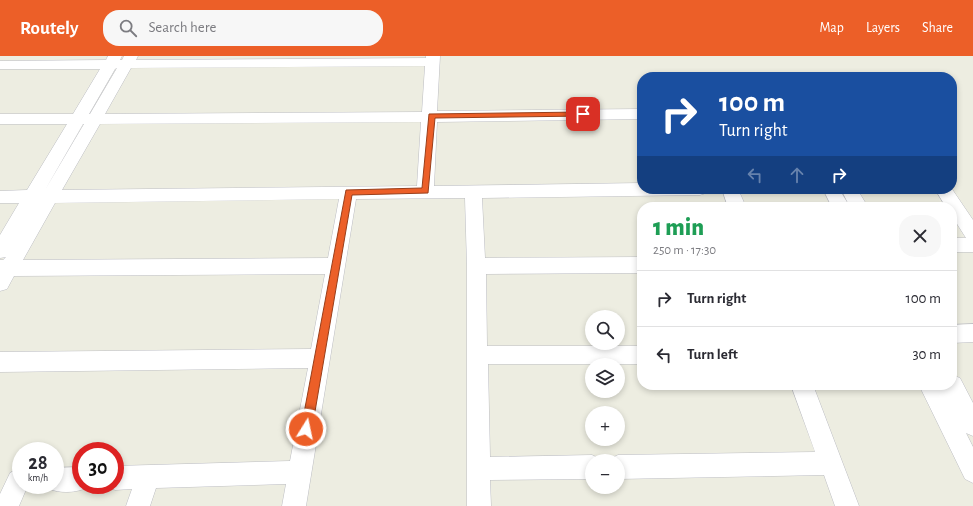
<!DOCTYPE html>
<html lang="en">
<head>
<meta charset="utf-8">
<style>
	:root { --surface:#fff; --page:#f7f7f7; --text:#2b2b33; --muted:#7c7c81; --line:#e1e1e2; --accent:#ec5f28 }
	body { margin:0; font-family:"Alegreya Sans",sans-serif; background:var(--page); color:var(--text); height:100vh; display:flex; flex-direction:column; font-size:15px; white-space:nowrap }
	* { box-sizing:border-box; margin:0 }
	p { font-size:13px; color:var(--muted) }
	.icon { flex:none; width:22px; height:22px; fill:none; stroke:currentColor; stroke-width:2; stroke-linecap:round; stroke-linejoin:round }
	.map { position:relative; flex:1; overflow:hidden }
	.panel { position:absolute; left:637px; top:146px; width:320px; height:188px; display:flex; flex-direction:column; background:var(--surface); border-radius:16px; box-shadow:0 2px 6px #0003 }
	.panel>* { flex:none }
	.hud { position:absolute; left:637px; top:16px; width:320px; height:122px; border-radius:16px; box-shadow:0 2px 6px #0003; background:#1a4fa0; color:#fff; overflow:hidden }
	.fabs { position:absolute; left:585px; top:254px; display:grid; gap:8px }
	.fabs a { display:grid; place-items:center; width:40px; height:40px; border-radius:50%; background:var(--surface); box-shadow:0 2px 6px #0003; font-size:20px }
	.speed { position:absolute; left:12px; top:386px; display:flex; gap:8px; font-size:20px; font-weight:700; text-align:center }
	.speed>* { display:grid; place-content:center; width:52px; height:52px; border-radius:50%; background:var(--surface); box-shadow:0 2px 6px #0003; line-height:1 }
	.speed small { font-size:10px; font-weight:400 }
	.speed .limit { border:6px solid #d22; background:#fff; color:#111 }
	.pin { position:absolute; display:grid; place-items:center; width:34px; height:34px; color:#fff; margin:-17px; border-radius:8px; box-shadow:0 2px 6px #0006 }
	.me { position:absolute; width:44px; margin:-22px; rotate:10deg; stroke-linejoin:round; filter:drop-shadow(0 0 3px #0008) }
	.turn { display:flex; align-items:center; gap:14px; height:84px; padding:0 16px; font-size:18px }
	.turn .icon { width:52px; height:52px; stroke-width:2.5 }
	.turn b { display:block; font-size:28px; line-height:34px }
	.lanes { display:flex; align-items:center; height:38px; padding:0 16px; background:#0003; justify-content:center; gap:20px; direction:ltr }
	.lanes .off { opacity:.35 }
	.round { display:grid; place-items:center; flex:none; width:42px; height:42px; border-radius:16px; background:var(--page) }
	.head { display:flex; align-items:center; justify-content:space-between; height:68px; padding:0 16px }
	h1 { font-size:24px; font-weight:800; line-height:30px; color:#1e9e55 }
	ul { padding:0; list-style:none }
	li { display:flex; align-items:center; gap:12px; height:56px; padding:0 16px; border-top:1px solid var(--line) }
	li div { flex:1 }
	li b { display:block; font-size:15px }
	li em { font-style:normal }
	header { display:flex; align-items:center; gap:24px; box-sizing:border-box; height:56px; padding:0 20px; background:var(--accent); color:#fff }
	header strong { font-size:19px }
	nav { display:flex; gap:22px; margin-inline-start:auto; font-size:14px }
	.search { width:280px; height:36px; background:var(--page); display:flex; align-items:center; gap:10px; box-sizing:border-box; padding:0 14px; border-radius:16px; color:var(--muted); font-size:15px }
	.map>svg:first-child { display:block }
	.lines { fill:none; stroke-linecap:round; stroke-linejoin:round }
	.street-casing { stroke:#bcbdc3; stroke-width:1 }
	.street { fill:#fff; fill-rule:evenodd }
	.route { fill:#ec5f28; stroke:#993e1a }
</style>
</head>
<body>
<header>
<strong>Routely</strong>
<div class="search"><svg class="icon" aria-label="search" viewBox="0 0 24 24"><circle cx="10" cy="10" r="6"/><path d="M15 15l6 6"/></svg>Search here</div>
<nav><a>Map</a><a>Layers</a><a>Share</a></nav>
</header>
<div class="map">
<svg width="973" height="450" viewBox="0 0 973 450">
	<rect width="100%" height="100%" fill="#edede1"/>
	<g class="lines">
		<defs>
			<path id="street" d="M108,0H122L120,4H122L124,0H138L136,4L426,2V0H440L437,55L642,53V63L437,66L434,130L642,127V133H708L706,137L700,139L482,142L485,202L642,201V217L486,218L487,290H642V308H488L490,401L592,399L600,403L601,405H592V423L490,424L491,450H467V210L465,142L356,143L306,450H282L286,428L156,432L150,450H126L132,433L115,434L106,429H115V410L290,405L308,312L0,316V296L311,293L325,218L14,220L7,233L0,235V204H3L6,201L0,202V179L19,147H0V135L27,134L67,68H0V58H73L100,13H0V5L106,4ZM425,10L422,56L105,58L131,12ZM117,12L90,58H89L115,13ZM421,66L417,130L62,134L100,68ZM83,68H84L45,134ZM339,143L328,202L23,204L55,147Z
				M722,133H738L746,151H728Z
				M823,133H839L850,151H832Z
				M841,133H857L868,151H850Z
				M935,133H952L973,164V196H952V182H966L952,160V151H946Z
				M973,268V286L952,287V269Z
				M952,319L960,322L973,347V380L966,377L973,391V427L965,423L919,329H952Z
				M791,329H813L859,450H835L824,419L618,423V405H609L610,403L618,399L815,396Z
				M81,411V429H90L89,431C76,437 60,438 47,432L45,429H55V412Z
				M18,413L21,414V429H28L19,450H0V438L10,417Z"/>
		</defs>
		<use href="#street" class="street-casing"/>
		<use href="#street" class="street"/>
	</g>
	<path class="route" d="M583,56L585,57V60L435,62L428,137L352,139L312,373L310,377L306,379L302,377L301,373L346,134L422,132L429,58Z"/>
</svg>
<div class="fabs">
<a><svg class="icon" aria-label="search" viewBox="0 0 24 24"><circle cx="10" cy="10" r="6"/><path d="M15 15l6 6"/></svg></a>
<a><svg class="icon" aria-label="layers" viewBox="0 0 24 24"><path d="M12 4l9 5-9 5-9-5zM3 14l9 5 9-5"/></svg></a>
<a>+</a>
<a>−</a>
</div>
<div class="speed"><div>28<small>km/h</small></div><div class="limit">30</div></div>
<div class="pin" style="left:583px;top:58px;background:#d93025"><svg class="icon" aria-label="arrive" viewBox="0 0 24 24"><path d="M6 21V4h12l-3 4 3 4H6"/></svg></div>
<svg class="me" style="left:306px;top:373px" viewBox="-20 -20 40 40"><circle r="17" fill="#ec5f28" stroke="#fff" stroke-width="3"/><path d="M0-11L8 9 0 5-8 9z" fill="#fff"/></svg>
<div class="hud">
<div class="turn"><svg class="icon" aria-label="right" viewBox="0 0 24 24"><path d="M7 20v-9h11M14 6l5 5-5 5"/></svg><div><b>100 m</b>Turn right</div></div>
<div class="lanes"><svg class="icon off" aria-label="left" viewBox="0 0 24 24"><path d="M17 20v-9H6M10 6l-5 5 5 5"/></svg><svg class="icon off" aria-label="ahead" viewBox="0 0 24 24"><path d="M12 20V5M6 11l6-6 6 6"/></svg><svg class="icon" aria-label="right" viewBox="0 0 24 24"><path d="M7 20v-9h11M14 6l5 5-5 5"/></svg></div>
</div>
<section class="panel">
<div class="head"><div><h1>1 min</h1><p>250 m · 17:30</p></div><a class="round"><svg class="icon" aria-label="close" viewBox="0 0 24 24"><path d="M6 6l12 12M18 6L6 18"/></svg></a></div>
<ul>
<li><svg class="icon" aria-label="right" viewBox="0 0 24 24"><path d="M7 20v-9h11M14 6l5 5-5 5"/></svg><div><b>Turn right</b></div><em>100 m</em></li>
<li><svg class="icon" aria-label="left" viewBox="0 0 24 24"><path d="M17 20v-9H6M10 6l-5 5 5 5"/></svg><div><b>Turn left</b></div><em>30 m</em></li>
</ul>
</section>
</div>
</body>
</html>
